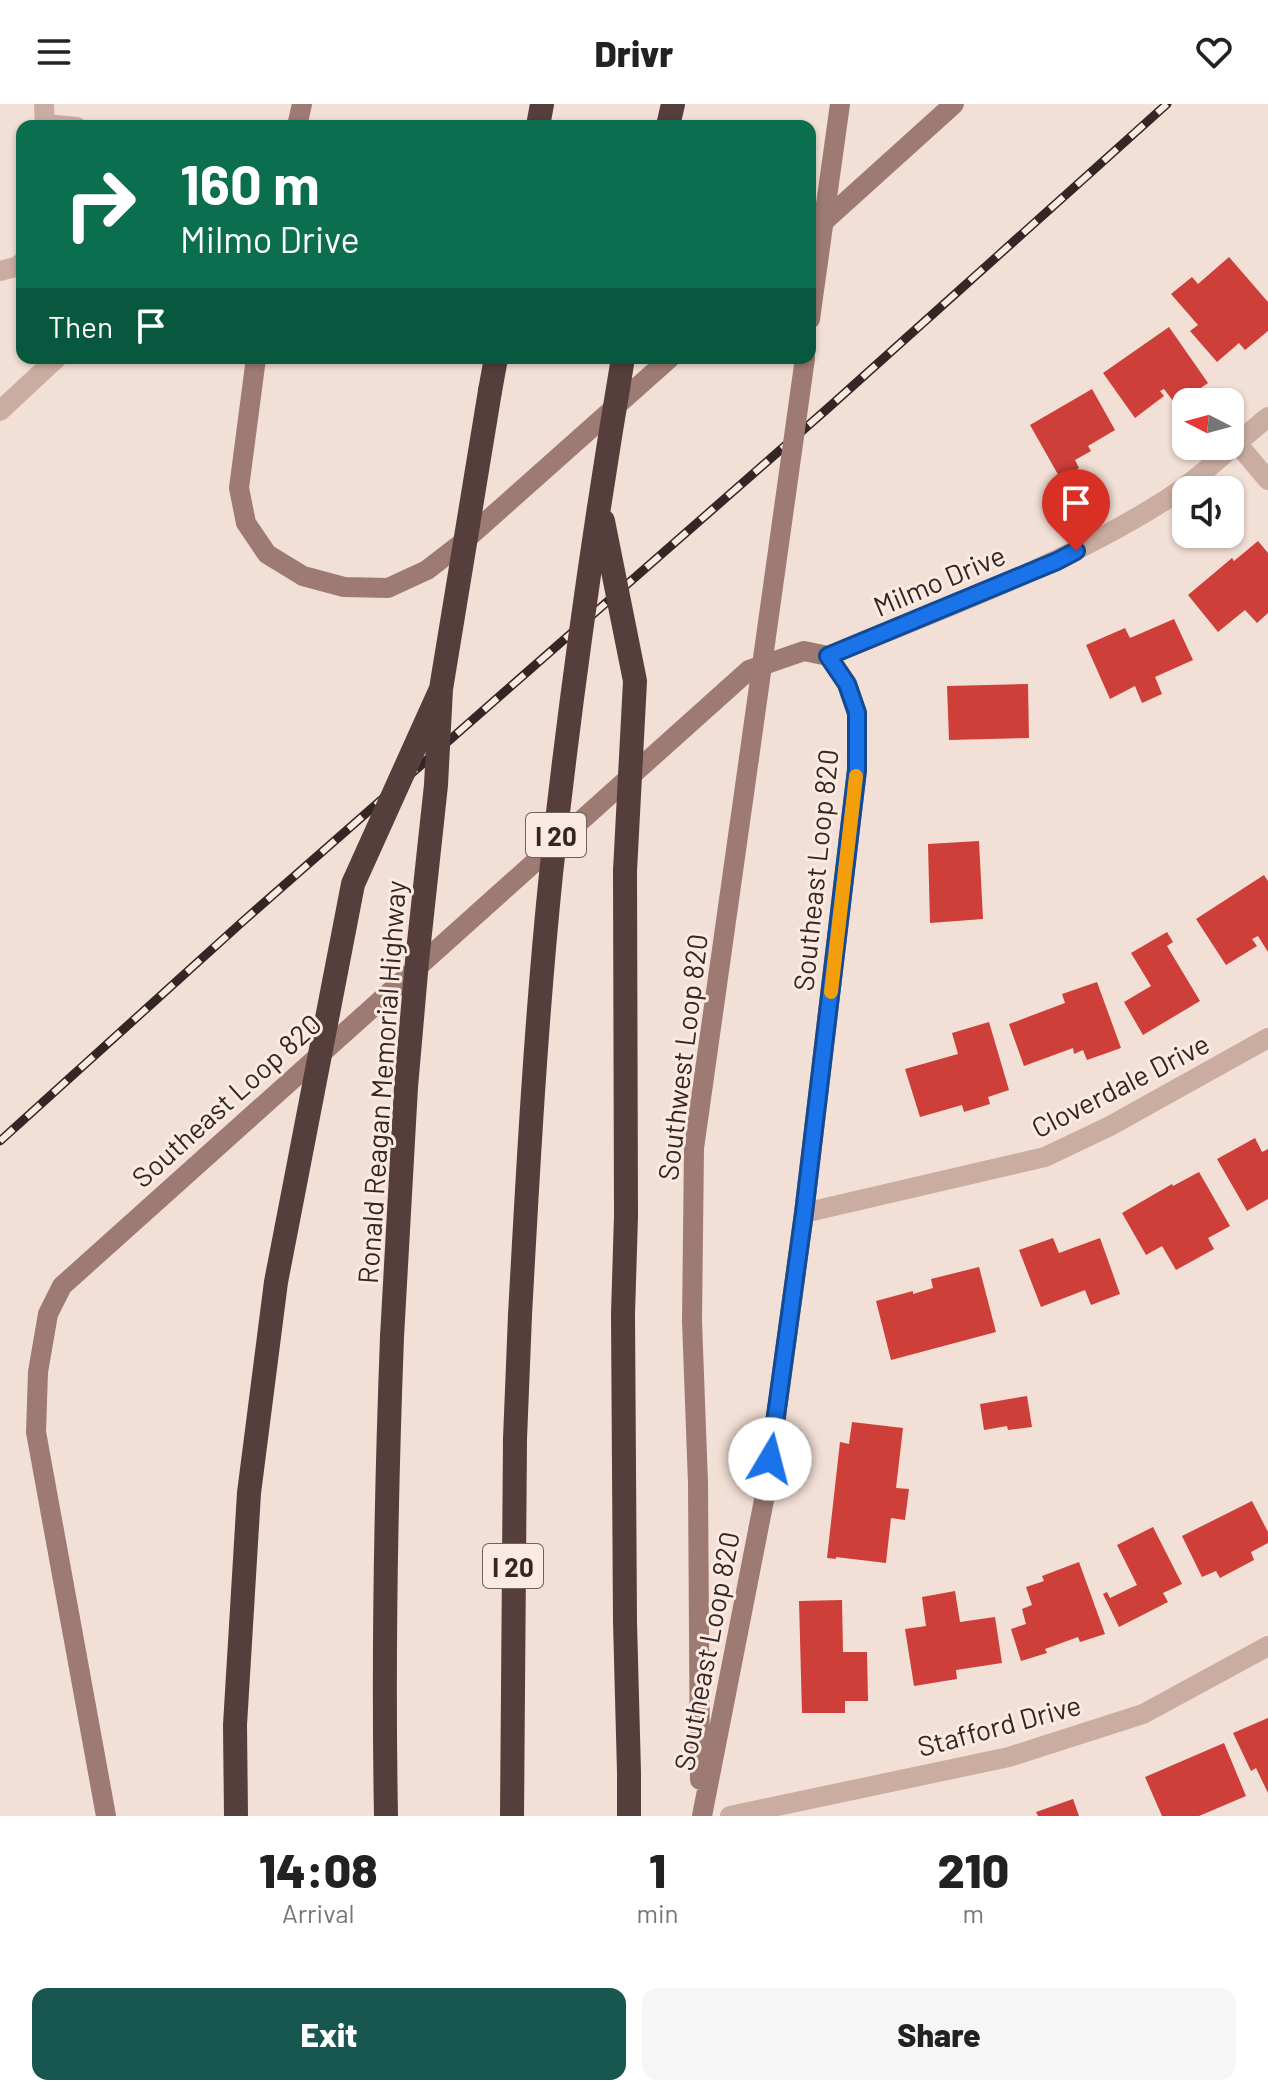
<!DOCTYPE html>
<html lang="en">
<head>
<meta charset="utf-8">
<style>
	:root { --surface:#fff; --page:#f6f6f6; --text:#222; --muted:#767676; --accent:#18574f }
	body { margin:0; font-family:Barlow,sans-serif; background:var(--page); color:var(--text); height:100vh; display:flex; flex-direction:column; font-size:30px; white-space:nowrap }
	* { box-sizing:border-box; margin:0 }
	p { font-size:26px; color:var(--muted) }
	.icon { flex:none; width:44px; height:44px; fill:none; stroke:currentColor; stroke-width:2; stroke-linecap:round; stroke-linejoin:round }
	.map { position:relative; height:1712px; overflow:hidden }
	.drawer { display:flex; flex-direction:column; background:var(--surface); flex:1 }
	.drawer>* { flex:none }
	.top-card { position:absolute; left:16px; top:16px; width:800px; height:244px; border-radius:16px; box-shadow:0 2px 6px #0004; background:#0b6e4f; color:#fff; overflow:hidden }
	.needle { width:52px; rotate:276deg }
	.tools { position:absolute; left:1172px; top:284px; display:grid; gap:16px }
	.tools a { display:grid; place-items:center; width:72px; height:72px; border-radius:16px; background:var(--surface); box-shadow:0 2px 6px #0004; font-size:40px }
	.pin { position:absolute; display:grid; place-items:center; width:68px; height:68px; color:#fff; margin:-82px -34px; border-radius:50% 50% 50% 0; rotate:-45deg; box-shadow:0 0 8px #0007 }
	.pin .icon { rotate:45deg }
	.me { position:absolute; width:88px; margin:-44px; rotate:8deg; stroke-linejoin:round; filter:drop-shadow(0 0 6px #0008) }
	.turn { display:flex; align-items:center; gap:28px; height:168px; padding:0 32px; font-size:36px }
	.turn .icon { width:104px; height:104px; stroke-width:2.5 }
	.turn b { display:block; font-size:56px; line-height:68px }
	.then { display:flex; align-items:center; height:76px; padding:0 32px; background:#0003; gap:16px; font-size:30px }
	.eta { display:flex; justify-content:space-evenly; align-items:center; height:136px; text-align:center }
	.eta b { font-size:48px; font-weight:800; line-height:56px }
	.button { display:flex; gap:16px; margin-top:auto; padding:16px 32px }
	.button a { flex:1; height:92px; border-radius:16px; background:var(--accent); color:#fff; font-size:32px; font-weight:800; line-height:92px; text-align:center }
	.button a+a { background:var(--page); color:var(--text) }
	header { display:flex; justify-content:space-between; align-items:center; height:104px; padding:0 32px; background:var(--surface); font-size:36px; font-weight:800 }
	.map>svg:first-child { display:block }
	.building { fill:#cd3f38 }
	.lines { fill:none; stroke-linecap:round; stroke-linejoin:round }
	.lane { stroke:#caaca1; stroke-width:18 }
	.street { stroke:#caaca1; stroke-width:20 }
	.secondary { stroke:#9d7a72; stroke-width:20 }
	.highway { stroke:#553e3b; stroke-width:24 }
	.rail-casing { stroke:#342624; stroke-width:9 }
	.rail { stroke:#faeae1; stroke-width:6; stroke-dasharray:18; stroke-linecap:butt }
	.secondary-bridge { stroke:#9d7a72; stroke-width:20 }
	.highway-bridge { stroke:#553e3b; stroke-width:24 }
	.route-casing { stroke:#114b97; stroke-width:20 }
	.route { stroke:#1a73e8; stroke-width:14 }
	.slow { stroke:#f59e0b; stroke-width:14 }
	.labels { text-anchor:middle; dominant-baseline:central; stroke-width:6; stroke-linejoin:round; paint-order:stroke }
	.shield { fill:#faeae1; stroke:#6f615d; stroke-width:2 }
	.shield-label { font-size:26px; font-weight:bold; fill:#342624 }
	.street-label { font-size:28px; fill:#342624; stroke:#faeae1 }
</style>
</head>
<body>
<header><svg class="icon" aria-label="menu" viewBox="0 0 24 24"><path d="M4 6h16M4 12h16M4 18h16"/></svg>Drivr<svg class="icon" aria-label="heart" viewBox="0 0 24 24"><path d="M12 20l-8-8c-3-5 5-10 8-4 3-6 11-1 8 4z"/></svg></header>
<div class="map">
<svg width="1268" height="1712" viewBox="0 0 1268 1712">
	<rect width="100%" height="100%" fill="#f2dfd5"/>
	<path class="building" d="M1229,153L1268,198V227L1245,246L1239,239L1217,258L1190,227L1198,221L1171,190L1192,173L1198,180Z
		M1169,223L1208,279L1176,301L1164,285L1160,287L1164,292L1135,314L1103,269Z
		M1092,285L1115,326L1088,342L1091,347L1075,356L1079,364L1060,374L1030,321Z
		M1258,437L1268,449V509L1257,519L1245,506L1218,528L1188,491L1232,454L1234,457Z
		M1174,515L1193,556L1155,573L1162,590L1142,599L1135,582L1110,595L1086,541L1125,524L1130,534Z
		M1028,580L1029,634L949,636L947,582Z
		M979,737L983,815L930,819L928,740Z
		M1264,771L1268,777V848L1258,832L1252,835L1257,842L1226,861L1196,815Z
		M1167,828L1173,838L1167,842L1200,897L1143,931L1124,898L1151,882L1131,849Z
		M1097,878L1121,944L1087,956L1083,946L1074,950L1073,944L1024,962L1009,920L1065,899L1062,890Z
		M989,918L1009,986L988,993L990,1000L964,1008L962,1001L920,1013L905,965L958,950L952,929Z
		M1255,1034L1262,1048L1268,1045V1095L1247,1107L1217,1055Z
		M1199,1068L1230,1122L1208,1134L1214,1145L1176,1166L1162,1142L1146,1151L1122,1109L1172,1080L1173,1082Z
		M1053,1134L1059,1149L1100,1134L1120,1190L1091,1201L1085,1186L1041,1203L1019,1146Z
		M979,1163L996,1228L891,1256L876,1197L913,1187V1190L933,1184L931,1175Z
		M1027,1292L1032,1323L1008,1326L1007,1322L984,1326L980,1300Z
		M852,1318L903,1324L896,1384L909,1385L905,1416L891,1414L886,1459L836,1453V1455L827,1454L840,1338L849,1340Z
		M1252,1397L1268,1428V1439L1251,1448L1254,1456L1220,1474L1216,1467L1202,1473L1182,1432Z
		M1153,1423L1182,1480L1163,1489L1168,1498L1119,1523L1103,1490L1107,1488L1110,1494L1137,1481L1117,1441Z
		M1079,1458L1105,1530L1080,1538L1078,1533L1045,1545L1047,1549L1021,1557L1011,1525L1026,1520L1022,1505L1032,1501L1026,1483L1044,1477L1042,1472Z
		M955,1487L960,1518L995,1513L1002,1559L956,1566L957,1575L914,1582L905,1525L926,1522L922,1493Z
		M842,1496L843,1548H867L868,1597H845V1609H802L799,1497Z
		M1268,1614V1689L1256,1664L1251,1667L1233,1629Z
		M1224,1639L1246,1692L1199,1712H1162L1145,1673Z
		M1073,1695L1079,1712H1038L1036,1708Z"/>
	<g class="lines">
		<path class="lane" d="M45,19L77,22"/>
		<path class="street" d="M44,0L45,22
			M0,167L19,162L22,158
			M0,307L57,254
			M1236,338L1268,376
			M828,552C942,505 1059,463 1164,397C1202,373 1233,341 1268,313
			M804,1109L1045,1053L1110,1022L1268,934
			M730,1712L1009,1653L1065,1635L1143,1610L1268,1542"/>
		<path class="secondary" d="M297,22L302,0
			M810,130L954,0
			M256,254L239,384L246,419L267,450L303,472L344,483L388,484L427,466L462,439L670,254
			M700,1676L698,1379L692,1217L694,1044L749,654
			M106,1712L36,1328L38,1268L48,1210L62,1182L749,566L804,547L828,552L847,580L857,609V666L804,1109L766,1386L702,1712"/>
		<path class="highway" d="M538,22L542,0
			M668,22L673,0
			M490,287L496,254
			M625,767L626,1112L623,1210L625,1518L629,1668V1712
			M386,1712C383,1552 386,1393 392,1233
			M512,1712L515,1335L520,1211"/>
		<defs>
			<path id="rail" d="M0,1037L241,819L827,305L1167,0"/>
		</defs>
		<use href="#rail" class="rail-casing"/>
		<use href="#rail" class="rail"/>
		<path class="secondary-bridge" d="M810,215L840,0
			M749,654L805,254"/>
		<path class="highway-bridge" d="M603,417L635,577L625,767
			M520,1211C528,1064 536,917 551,770C570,597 594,425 623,254
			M392,1233L406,983L417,857L436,681L441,585L490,287
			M236,1712L235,1621L249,1389L276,1178L353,780L441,585"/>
	</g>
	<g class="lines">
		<defs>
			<path id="route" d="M770,1355L804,1109L857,666V609L847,580L828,552L1057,457L1076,447"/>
		</defs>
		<use href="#route" class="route-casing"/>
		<use href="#route" class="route"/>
		<path class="slow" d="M831,888L856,672"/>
	</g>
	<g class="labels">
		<g class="shield">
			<rect x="526" y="709" width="60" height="44" rx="6"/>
			<rect x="483" y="1440" width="60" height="44" rx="6"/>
		</g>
		<g class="shield-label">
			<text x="556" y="731">I 20</text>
			<text x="513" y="1462">I 20</text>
		</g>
		<g class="street-label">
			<text transform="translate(939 476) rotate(-23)">Milmo Drive</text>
			<text transform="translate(815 766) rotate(-84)">Southeast Loop 820</text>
			<text transform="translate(682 953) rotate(-83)">Southwest Loop 820</text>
			<text transform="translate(381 978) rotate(-86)">Ronald Reagan Memorial Highway</text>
			<text transform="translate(1120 981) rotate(-27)">Cloverdale Drive</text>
			<text transform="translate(226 996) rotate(-42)">Southeast Loop 820</text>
			<text transform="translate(706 1547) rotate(-79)">Southeast Loop 820</text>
			<text transform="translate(999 1621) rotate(-15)">Stafford Drive</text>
		</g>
	</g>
</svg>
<div class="tools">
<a><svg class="needle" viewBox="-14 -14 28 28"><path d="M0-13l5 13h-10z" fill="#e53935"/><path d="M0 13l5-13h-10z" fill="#767676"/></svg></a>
<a><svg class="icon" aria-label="sound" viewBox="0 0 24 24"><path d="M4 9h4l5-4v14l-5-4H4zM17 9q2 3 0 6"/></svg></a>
</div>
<div class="pin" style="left:1076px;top:447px;background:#d93025"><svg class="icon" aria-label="arrive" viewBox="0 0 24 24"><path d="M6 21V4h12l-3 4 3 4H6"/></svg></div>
<svg class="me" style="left:770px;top:1355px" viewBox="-20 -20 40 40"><circle r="19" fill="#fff"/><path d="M0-13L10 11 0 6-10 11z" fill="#1a73e8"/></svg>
<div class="top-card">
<div class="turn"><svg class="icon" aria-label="right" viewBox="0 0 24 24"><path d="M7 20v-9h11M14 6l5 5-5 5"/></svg><div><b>160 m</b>Milmo Drive</div></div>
<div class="then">Then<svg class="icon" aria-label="arrive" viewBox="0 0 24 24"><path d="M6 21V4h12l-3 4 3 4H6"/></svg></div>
</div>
</div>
<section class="drawer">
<div class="eta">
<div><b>14:08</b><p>Arrival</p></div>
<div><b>1</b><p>min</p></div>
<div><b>210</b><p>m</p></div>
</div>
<div class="button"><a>Exit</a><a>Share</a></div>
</section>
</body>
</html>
